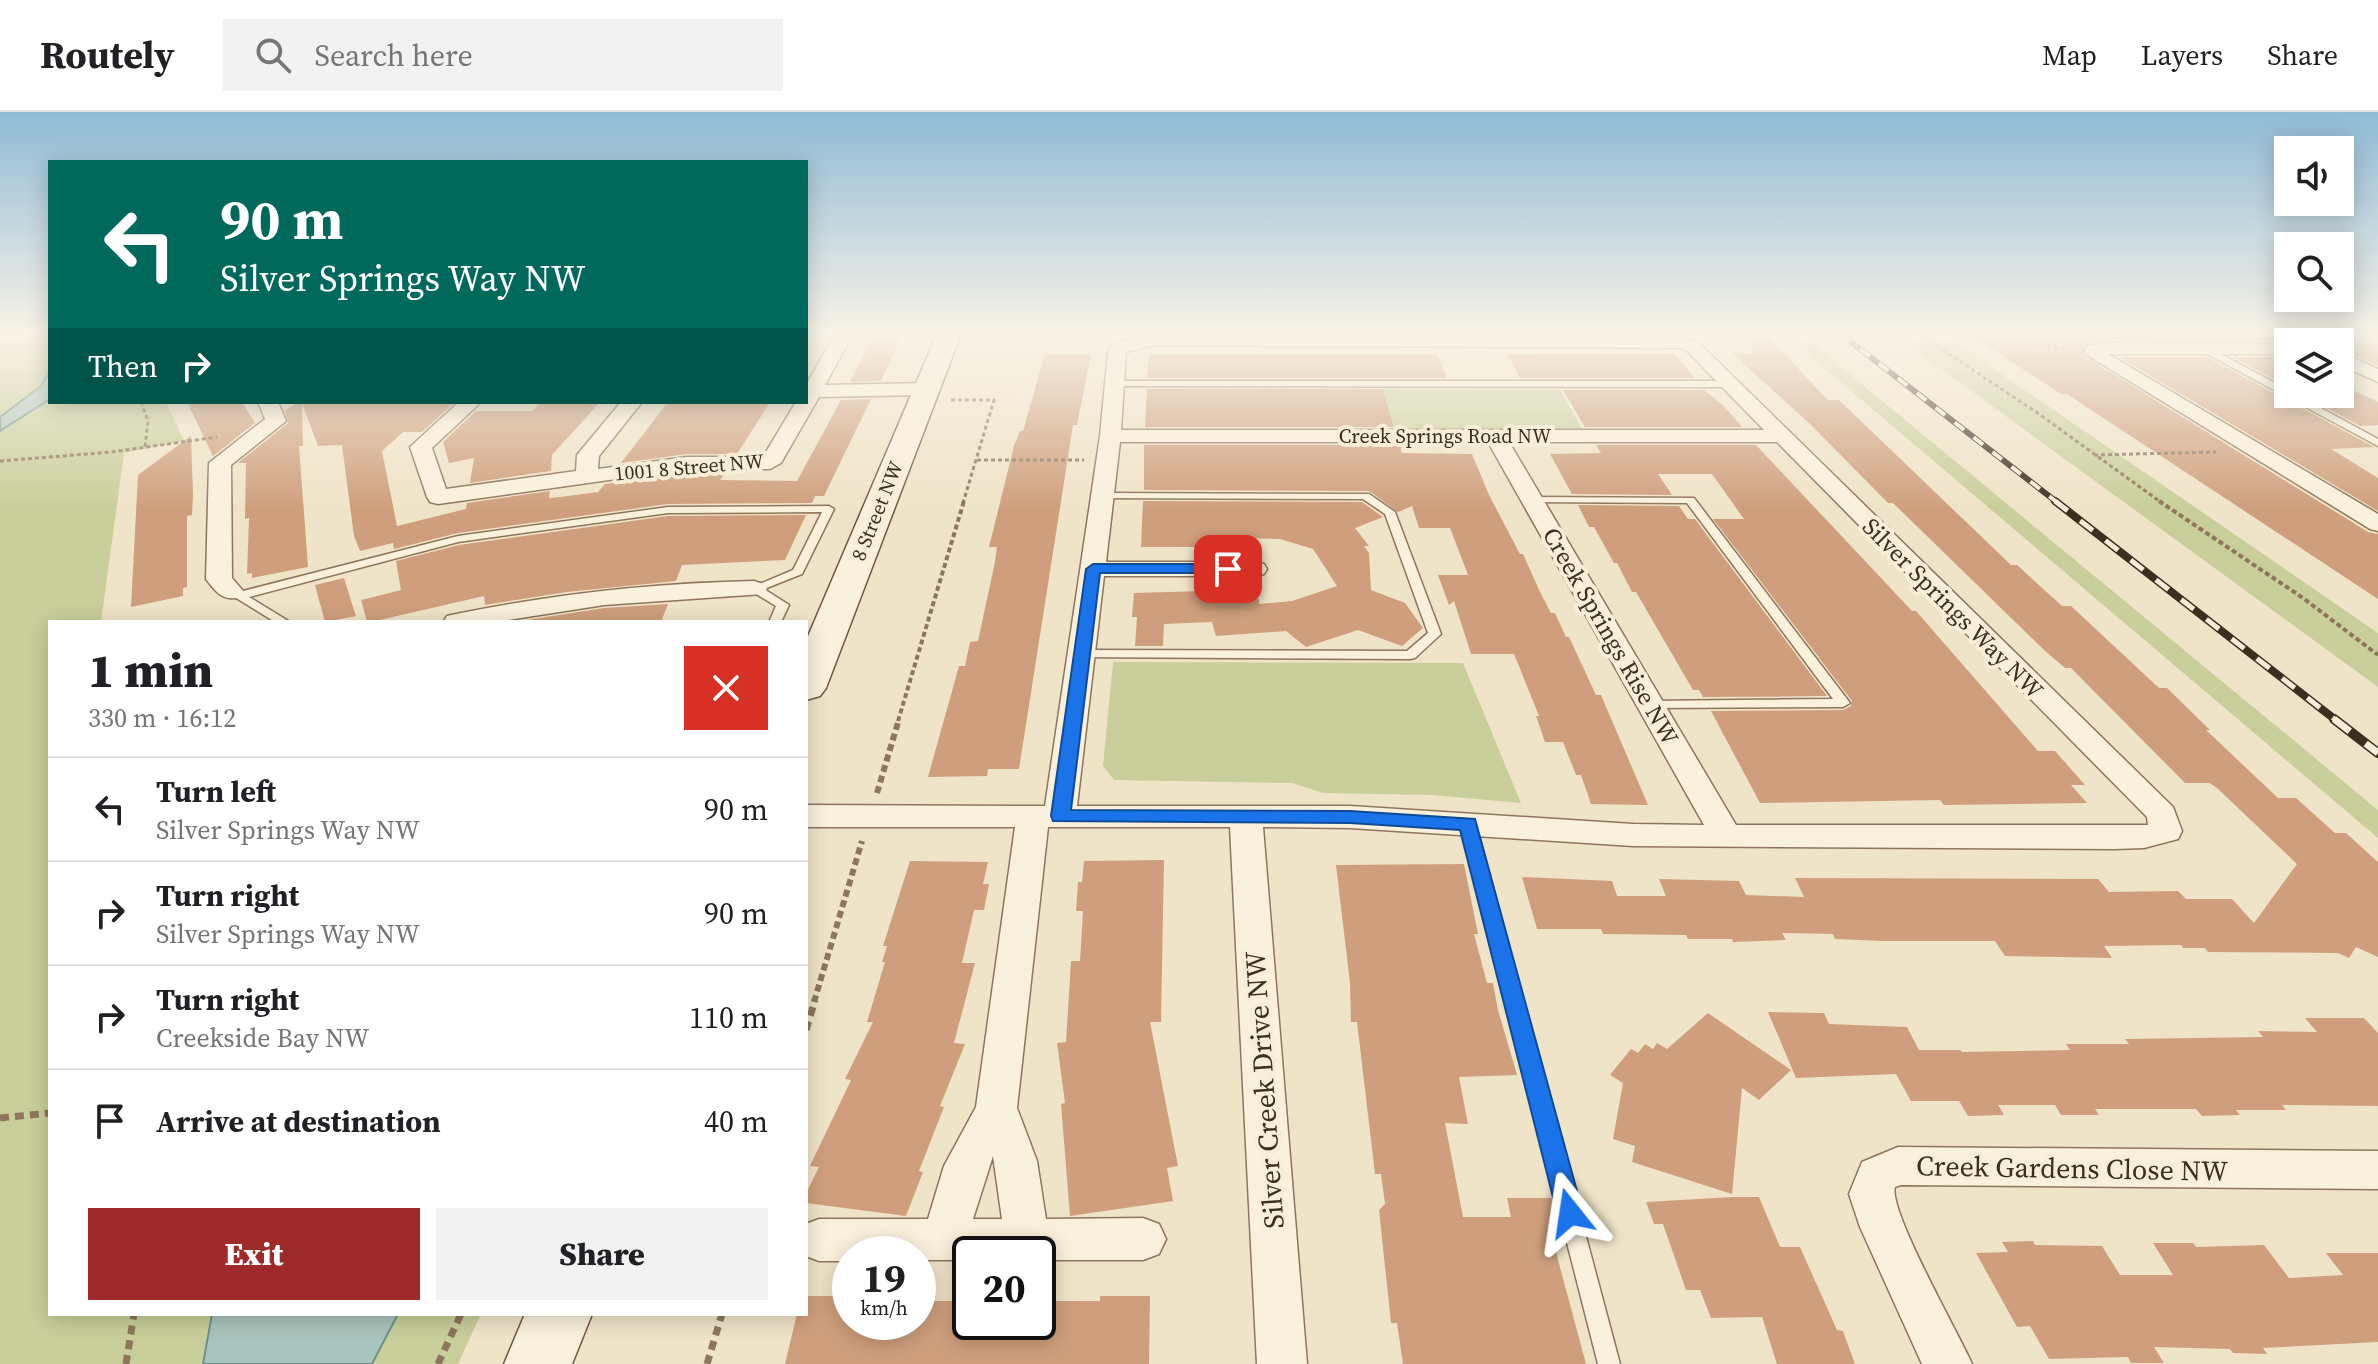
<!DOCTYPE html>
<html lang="en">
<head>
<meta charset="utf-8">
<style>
	:root { --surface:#fff; --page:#f2f2f2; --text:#202124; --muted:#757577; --line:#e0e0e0; --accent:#9e2a2b }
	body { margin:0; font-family:"Source Serif 4",serif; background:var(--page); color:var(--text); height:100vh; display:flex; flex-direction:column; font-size:30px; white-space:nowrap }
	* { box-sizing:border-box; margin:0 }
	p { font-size:26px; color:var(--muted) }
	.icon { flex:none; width:44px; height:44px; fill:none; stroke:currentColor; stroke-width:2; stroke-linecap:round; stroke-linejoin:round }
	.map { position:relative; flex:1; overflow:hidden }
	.side { position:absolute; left:48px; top:508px; width:760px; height:696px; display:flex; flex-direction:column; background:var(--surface); border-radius:0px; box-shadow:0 4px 20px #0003 }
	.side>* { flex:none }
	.hud { position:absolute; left:48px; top:48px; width:760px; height:244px; border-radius:0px; box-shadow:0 4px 20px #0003; background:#00695c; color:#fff; overflow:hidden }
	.controls { position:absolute; left:2274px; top:24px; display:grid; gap:16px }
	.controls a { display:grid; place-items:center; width:80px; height:80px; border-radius:0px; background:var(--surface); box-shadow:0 4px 20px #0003; font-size:40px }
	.speed { position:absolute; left:832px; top:1124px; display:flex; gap:16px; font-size:40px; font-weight:700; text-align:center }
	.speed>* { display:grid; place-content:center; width:104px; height:104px; border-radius:50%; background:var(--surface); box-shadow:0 4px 20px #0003; line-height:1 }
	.speed small { font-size:20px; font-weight:400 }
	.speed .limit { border:4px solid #111; border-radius:12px; background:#fff; color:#111 }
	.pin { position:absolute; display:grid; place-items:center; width:68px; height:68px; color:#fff; margin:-34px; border-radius:16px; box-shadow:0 4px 12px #0006 }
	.me { position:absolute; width:88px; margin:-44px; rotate:345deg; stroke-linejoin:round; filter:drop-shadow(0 0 6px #0008) }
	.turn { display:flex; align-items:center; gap:28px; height:168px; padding:0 40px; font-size:36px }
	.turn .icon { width:104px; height:104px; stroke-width:2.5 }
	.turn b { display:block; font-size:56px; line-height:68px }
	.then { display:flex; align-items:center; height:76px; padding:0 40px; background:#0003; gap:16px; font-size:30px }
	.round { display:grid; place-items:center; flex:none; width:84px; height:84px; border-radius:0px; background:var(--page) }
	.headline { display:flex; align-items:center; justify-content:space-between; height:136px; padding:0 40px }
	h1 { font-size:48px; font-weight:800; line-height:60px }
	.primary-button { display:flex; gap:16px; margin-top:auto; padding:16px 40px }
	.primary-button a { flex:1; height:92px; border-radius:0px; background:var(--accent); color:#fff; font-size:32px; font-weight:800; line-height:92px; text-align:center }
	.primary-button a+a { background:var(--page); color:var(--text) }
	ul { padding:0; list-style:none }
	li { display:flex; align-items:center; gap:24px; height:104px; padding:0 40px; border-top:2px solid var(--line) }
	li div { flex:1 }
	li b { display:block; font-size:30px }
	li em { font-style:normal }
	header { display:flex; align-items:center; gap:48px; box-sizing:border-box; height:112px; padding:0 40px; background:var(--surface); border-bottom:2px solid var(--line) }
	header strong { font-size:38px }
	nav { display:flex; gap:44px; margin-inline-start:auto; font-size:28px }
	.search { width:560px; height:72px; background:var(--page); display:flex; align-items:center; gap:20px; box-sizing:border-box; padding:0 28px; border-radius:0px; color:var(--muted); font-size:30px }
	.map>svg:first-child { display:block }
	.green { fill:#c9cf9b }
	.water { fill:#a9c4bc; stroke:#6f938a; stroke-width:2 }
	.building { fill:#cf9f7d }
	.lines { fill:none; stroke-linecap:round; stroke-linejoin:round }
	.lane-casing { stroke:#8d765c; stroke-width:3 }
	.street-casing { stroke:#8d765c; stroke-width:3 }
	.secondary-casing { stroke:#6f573f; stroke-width:3 }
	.path-far3 { stroke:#8d765c; stroke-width:3; stroke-dasharray:4 3; stroke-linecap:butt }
	.path-far2 { stroke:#8d765c; stroke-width:4; stroke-dasharray:5 3; stroke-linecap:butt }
	.path-far1 { stroke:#8d765c; stroke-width:6; stroke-dasharray:7 4; stroke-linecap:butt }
	.path { stroke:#8d765c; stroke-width:7; stroke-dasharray:9 6; stroke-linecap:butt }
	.lane { fill:#faf1dc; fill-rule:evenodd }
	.street { fill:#faf1dc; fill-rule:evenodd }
	.secondary { fill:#faf1dc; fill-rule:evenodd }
	.rail-far2-casing { stroke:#3d2e20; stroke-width:6 }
	.rail-far1-casing { stroke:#3d2e20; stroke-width:8 }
	.rail-casing { stroke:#3d2e20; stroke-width:10 }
	.rail-far2 { stroke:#f7eed8; stroke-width:4; stroke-dasharray:12; stroke-linecap:butt }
	.rail-far1 { stroke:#f7eed8; stroke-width:5; stroke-dasharray:16; stroke-linecap:butt }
	.rail { stroke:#f7eed8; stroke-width:7; stroke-dasharray:20; stroke-linecap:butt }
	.route { fill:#1a73e8; stroke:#114b97; stroke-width:2 }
	.labels { text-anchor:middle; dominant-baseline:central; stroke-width:8; stroke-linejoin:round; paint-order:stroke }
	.far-street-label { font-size:20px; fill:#3d2e20; stroke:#f7eed8 }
	.street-label { font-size:24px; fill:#3d2e20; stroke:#f7eed8 }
	.near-street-label { font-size:28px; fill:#3d2e20; stroke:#f7eed8 }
</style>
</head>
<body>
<header>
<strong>Routely</strong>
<div class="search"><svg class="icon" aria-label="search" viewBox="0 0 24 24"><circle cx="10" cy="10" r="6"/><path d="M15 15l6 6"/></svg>Search here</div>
<nav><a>Map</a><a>Layers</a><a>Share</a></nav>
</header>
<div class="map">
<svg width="2378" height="1252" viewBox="0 0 2378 1252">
	<rect width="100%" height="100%" fill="#f0e4c8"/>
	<path class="green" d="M0,222H50V290H166L184,329L124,341L101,510H50V1202H481L458,1252H0Z
		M1784,222H1801L2378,698V726Z
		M1893,222H1996L2069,236V239L1952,228L2378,521V575Z
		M1383,277L1560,278L1582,317H1395Z
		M1113,550L1463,551L1521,691L1431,683L1323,681L1292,671L1114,668L1103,654Z"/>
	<path class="water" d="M50,259V287L0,319V305L41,274Z
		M212,1202H398L372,1252H203Z"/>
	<path class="building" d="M875,222H903L881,269L850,270Z
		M1754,222H1765L1828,288H1839L2011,453H2017L2062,494H2071L2159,576H2167L2210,618H2206L2278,686H2296L2335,721H2346L2378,750V845L2356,835L2349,846L2338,841L2208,840L2205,836H2183L2181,833L2104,834L2112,846L2005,844L1995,829H1883L1835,827L1833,822L1782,821L1786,828L1733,830L1732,827H1688L1686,823L1603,822L1601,817H1537L1522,765L1612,769L1617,784H1666L1659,767L1739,769L1746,783L1804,785L1795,766L2098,767L2109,780L2178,779L2186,787H2232L2254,811L2297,752L2216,675L2209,671H2185L2071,556H2065L2044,538L1893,391H1888L1810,312L1732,241H1752Z
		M1969,222H2288V229L2112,228L2087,231L2081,242L2368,420L2378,422V487L2067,282H2061Z
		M2340,222L2378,232V254L2340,237Z
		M1674,241L1695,266H1520L1507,242Z
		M1045,242H1091L1077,313H1073L1019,657H988L987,664L928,665L959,554H965L970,530L978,529L995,450L997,435H989L994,415L1014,334L1020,319H1023Z
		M1149,242H1437L1447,266H1147Z
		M2119,245H2207L2374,335L2331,337L2378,366V399Z
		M2233,245H2288V275Z
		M2340,272L2378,290V313L2360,314L2301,282H2340Z
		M1147,277H1383L1394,315H1145Z
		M1563,278H1704L1723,293L1742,315H1585Z
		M871,287L824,384H815L812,391L668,392L458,421L394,437L393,431L360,439L354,424L342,333L318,334L302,291L303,334H299L308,455L252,466V461L247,462L249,406L245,407L246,351H238L288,311L285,299L298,290H455L422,320H403L382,339L397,414L466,397L467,391L550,379L549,386L560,385L598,380L605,372L687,360H726L720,368L797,369L841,288Z
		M187,290H242L255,311L213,344Z
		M541,290H600L552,343L551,359L470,371L474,346L449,351L443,330L476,299H532Z
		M668,290H770L737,342H687L621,351Z
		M191,324L193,383L192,403L187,404V475L183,476V484L131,495L138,363Z
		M1144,333H1400L1402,341L1472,342L1489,383L1520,442H1523L1540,480L1551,501H1555L1566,525H1569L1596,583H1601L1648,693L1591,692L1581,663H1576L1563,630H1545L1536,604H1539L1514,542H1471L1454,489L1449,493L1438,463H1468L1450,416H1419L1412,394L1398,400L1369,379L1144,378Z
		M1596,333H1756L1912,499H1916L2038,639H2055L2085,673H2071L2087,691L1944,693L1940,688L1760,691L1711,599L1843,598L1851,594L1852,589L1713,407H1744L1712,362H1658L1672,383L1572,382L1550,342L1601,341Z
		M1143,389L1362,390L1383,405L1355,416L1369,434H1364L1369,441L1371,478L1405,491L1423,516L1402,534L1358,518L1306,535L1286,519L1216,524L1212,510L1164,512L1163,534H1135L1137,505H1132L1134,481L1204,479L1205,488L1259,487V492L1292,489L1337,474L1313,437L1280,427L1242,426V429H1206V435H1141Z
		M1578,393L1679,394L1688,407H1695L1827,584L1703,585L1699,578H1693L1636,480H1632L1617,451H1614L1594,415H1589Z
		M806,403L785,448L682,453L676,469L567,480L485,493L484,484L371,510H367L361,488L401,478L396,449L459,433L668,404Z
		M344,466L356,504L325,510L315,473Z
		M668,492L661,510H514L604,496Z
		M1164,748L1161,910H1150L1178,1054L1167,1056L1173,1089L1070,1104L1061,992L1065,991L1057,931L1066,930L1071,849H1080L1083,799H1076L1078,770H1082L1084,749Z
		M910,749L988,750L983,772H989L984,798H974L962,851H975L954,931L965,932L940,994L944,995L919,1059L923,1060L906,1104L806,1091V1082L819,1055L810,1054L851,968L845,967L873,910H867L885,850H882L887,834H883Z
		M1464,752L1478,822H1474L1487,871H1493L1498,898L1517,963L1459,965L1468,1012L1445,1011L1463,1105H1511L1507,1086H1553L1564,1129H1553L1586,1252H1403L1397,1211H1391L1379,1098L1385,1092L1381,1062H1375L1357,910H1351L1350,871L1336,753Z
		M1768,900L1824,901L1829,912L1907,915L1919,938H1960L1962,940L2070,938L2066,932H2129L2125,927L2263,925L2258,919L2317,920L2305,906H2364L2378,921V994L2282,993L2286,998H2236L2240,1003L2202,1004L2196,997H2095L2099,1003H2061L2055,993H1998L2004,1003L1968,1004L1959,989H1911L1896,962L1796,966Z
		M1708,901L1791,958L1759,988L1742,976L1732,1082L1632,1050L1635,1034L1613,1027L1623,971L1610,963L1631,937L1638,941L1645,932L1653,937L1657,931L1667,937Z
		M1732,1085H1759L1780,1135H1800L1837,1218L1843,1219L1855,1252H1777L1762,1205L1711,1206L1700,1178H1686L1663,1112H1654L1646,1090Z
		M2033,1129L2035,1133L2102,1134L2120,1163H2173L2153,1131H2193L2196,1135L2264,1133L2289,1166L2343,1163L2326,1141H2378V1230L2263,1236L2267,1242L2233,1241L2230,1237L2154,1235L2164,1251H2131L2128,1245L2049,1247L2030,1214L2017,1215L1976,1141L2008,1140L2002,1130Z
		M806,1184H850V1210H918V1189H970V1210H1038V1189H1100V1184H1150L1149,1252H785L797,1202H806Z"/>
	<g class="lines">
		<defs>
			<path id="lane" d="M2200,234H2206L2288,278V282H2295L2378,327V334L2200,238Z
				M1114,269H1727L1731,272L1727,275L1111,274V270Z
				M1102,381L1369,382L1395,400L1441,522L1415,546L1410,547L1077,545L1076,542L1082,538L1407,539L1428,521L1385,402L1363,387L1098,386V382Z
				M1533,385L1694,386L1850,591L1843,595L1646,596L1644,593L1646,590L1651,589L1833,587L1687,391L1529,390V386Z
				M829,394L834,397L802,462L764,477L789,493L781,510H769L776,494L748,477L793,458L822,400L668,401L458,430L249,485L290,510H275L233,484L235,481L458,424L668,395Z
				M1468,707L1476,712L1620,1252H1598L1460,712Z"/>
			<path id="street" d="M835,222H853L825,273L926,271L936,277L926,283L819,285L781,351L770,357H687L438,392L430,390L427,385L410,335L459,290H481L432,336L446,377L576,359L577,343L621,290H642L599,344L598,357L687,345H763L796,290H806V273Z
				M1155,223L1654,224L1684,226L1700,232L2173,695L2182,719L2178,727L2144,736L2114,737L1633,734L1350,716L1263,715L1307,1252H1257L1230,715H1048L1017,996L1037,1049L1046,1107L1143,1106L1159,1112L1166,1127L1159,1142L1143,1148H1038V1142H970V1148H918V1142H850V1149H819L806,1144V1112L819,1107H928L944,1054L976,995L1015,715H806V693L1045,694L1100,324L1108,240L1115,230ZM1155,233L1680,236L1688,240L1764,318H1121L1126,240ZM1120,330H1488L1704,713L1633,712L1350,694H1077L1104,464H1255L1264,462L1267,457L1264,452L1255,450H1106ZM1509,330H1777L2147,705L2148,713H1736ZM993,1044L1002,1107H973Z
				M2112,231L2288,232V242H2108L2378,402V419L2370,417L2084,241L2087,234Z
				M2340,240L2378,257V270L2340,253Z
				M258,290H278L286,309L231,353L232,466L244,480L240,485C223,490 216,480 206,467L209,351L265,307Z
				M754,469L763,472L767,477L763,482L604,493L495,510H443L447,504L456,502C555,482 653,471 754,469Z
				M1898,1035L2378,1039V1077L1901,1073L1895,1075C1888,1098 1959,1222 1972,1252H1922L1860,1115L1849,1082L1862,1050Z"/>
			<path id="secondary" d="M937,222H961L826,576L820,584L806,588V529Z
				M525,1202H592L572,1252H504Z"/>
		</defs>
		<use href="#lane" class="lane-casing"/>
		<use href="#street" class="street-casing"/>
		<use href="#secondary" class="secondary-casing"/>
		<path class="path-far3" d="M1919,222L2039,302L2162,391
			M1964,222L2074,238
			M951,288H994L963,391
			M141,290L148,309L145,335
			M2094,343L2216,340
			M977,348H1084
			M0,349L112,340L217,325"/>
		<path class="path-far2" d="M2159,389L2303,486L2378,543
			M898,609L964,389"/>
		<path class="path-far1" d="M877,681L899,607
			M814,890L862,729"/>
		<path class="path" d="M806,918L815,888
			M0,1006L50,1001
			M126,1252L134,1202
			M438,1252L461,1202
			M707,1252L722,1202"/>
		<use href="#lane" class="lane"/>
		<use href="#street" class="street"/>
		<use href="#secondary" class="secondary"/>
		<defs>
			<path id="rail-far2" d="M1841,222L2058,391"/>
			<path id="rail-far1" d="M2055,389L2337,609"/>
			<path id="rail" d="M2334,607L2378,641"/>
		</defs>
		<use href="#rail-far2" class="rail-far2-casing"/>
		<use href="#rail-far1" class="rail-far1-casing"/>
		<use href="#rail" class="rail-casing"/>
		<use href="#rail-far2" class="rail-far2"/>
		<use href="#rail-far1" class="rail-far1"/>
		<use href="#rail" class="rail"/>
	</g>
	<linearGradient id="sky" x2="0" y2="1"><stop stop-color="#8fbad6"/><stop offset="0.56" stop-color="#f8f3e6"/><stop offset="1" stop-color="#f8f3e6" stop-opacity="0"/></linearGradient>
	<rect width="2378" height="397" fill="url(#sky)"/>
	<path class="route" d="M1093,452H1228L1236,457L1228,461H1100L1071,698L1350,699L1475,707L1583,1101L1580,1109L1570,1113L1560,1109L1557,1101L1460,718L1350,711L1053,709L1051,704L1086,457Z"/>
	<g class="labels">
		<g class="far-street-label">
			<text x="1445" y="324">Creek Springs Road NW</text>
			<text transform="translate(689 355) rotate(-5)">1001 8 Street NW</text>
			<text transform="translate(877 399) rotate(-68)">8 Street NW</text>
		</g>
		<g class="street-label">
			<text transform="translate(1953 496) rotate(45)">Silver Springs Way NW</text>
			<text transform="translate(1611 524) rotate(60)">Creek Springs Rise NW</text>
		</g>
		<g class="near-street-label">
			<text transform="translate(1264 978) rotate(-94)">Silver Creek Drive NW</text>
			<text transform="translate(2072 1056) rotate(1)">Creek Gardens Close NW</text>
		</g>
	</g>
</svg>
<div class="controls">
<a><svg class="icon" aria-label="sound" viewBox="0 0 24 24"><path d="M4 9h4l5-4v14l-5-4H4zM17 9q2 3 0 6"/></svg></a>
<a><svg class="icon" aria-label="search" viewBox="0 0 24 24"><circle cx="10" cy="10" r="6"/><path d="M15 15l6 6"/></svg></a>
<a><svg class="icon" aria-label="layers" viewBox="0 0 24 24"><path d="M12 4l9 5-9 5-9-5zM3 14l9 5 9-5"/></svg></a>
</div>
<div class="speed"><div>19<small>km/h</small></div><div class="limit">20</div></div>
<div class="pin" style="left:1228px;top:457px;background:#d93025"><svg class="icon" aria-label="arrive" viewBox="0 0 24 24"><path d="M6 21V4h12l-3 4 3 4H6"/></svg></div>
<svg class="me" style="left:1570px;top:1101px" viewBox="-20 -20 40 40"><path d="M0-17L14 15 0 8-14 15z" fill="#1a73e8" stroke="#fff" stroke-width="4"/></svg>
<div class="hud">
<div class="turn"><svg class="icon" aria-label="left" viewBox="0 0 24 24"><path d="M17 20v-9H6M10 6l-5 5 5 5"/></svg><div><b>90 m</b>Silver Springs Way NW</div></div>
<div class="then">Then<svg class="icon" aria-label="right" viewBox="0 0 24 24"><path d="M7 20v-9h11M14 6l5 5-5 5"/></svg></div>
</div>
<section class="side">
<div class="headline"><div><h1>1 min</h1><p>330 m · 16:12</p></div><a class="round" style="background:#d93025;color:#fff"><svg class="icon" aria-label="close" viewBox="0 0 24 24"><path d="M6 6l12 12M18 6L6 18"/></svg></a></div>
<ul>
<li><svg class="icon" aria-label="left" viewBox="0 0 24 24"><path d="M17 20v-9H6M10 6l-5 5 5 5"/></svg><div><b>Turn left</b><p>Silver Springs Way NW</p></div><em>90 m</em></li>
<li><svg class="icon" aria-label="right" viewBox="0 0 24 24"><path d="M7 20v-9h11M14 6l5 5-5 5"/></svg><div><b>Turn right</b><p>Silver Springs Way NW</p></div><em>90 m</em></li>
<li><svg class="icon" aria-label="right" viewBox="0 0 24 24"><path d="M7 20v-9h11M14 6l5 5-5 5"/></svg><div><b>Turn right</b><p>Creekside Bay NW</p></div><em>110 m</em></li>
<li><svg class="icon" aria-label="arrive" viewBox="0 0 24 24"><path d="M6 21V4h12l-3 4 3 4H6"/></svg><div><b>Arrive at destination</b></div><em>40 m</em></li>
</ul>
<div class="primary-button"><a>Exit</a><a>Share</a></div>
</section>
</div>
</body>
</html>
